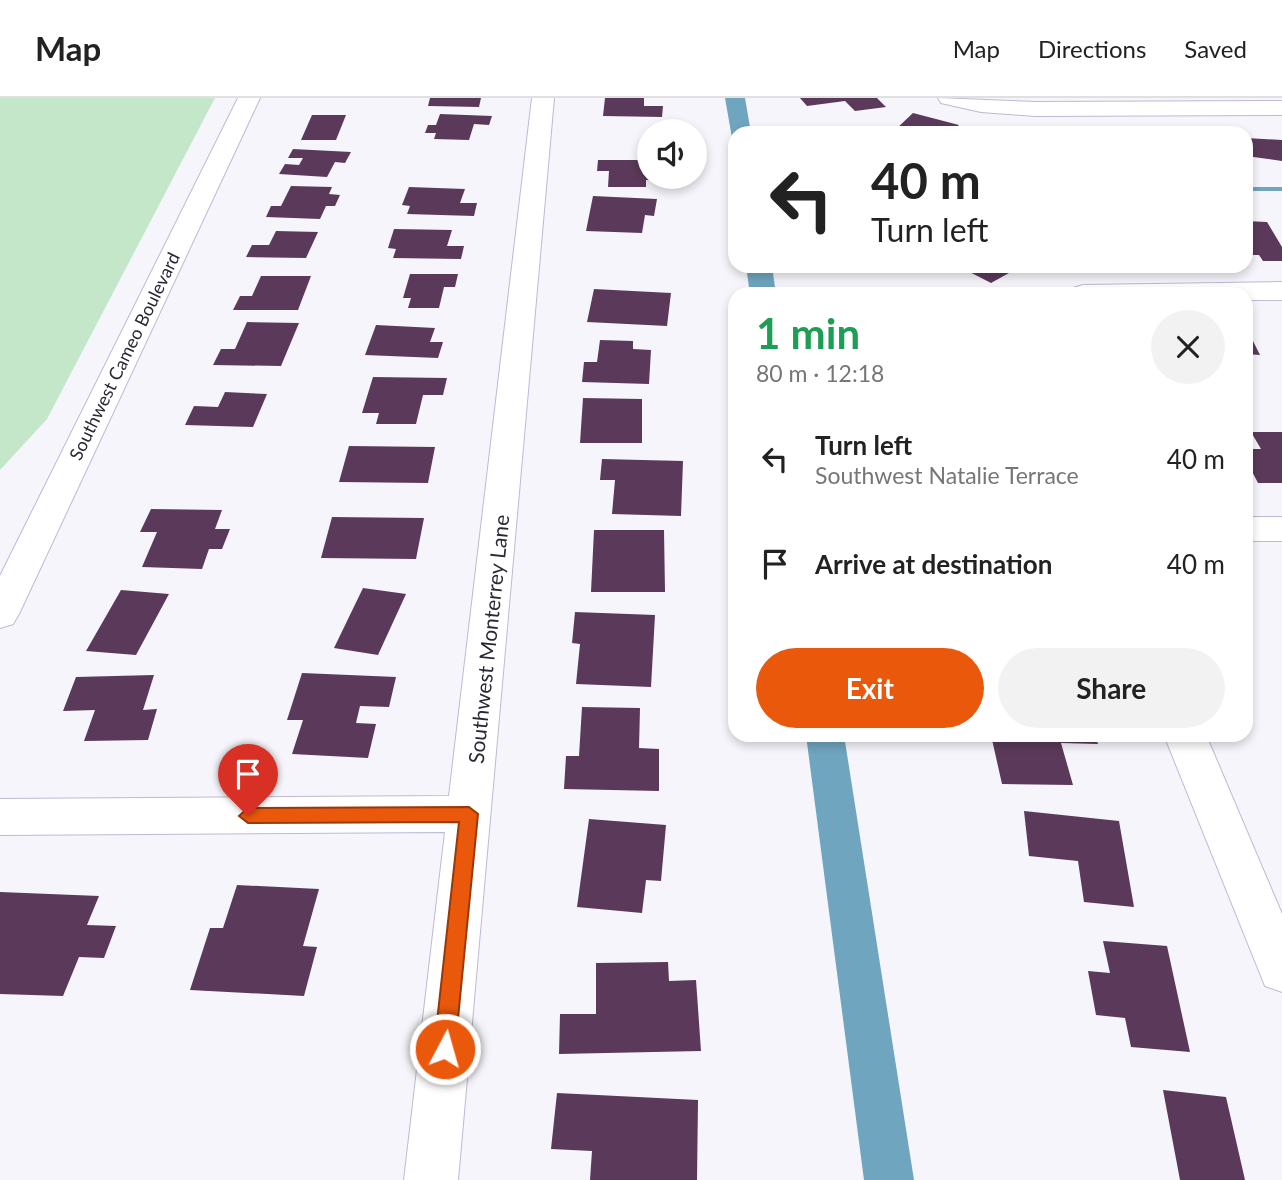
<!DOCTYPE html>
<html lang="en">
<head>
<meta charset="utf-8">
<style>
	:root { --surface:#fff; --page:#f2f2f2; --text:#222; --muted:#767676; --line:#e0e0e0; --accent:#ea580c }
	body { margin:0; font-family:Lato,sans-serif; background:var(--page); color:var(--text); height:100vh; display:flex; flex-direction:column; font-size:26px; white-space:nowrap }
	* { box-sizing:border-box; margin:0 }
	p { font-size:23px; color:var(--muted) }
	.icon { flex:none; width:38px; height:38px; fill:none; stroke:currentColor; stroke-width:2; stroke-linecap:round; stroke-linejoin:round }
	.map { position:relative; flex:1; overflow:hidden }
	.panel { position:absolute; left:728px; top:189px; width:525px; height:455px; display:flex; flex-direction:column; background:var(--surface); border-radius:21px; box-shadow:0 4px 10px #0003 }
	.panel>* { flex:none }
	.banner { position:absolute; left:728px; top:28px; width:525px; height:147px; border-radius:21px; box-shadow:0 4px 10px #0003; background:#fff; color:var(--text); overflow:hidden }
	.controls { position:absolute; left:637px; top:21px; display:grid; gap:14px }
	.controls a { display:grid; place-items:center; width:70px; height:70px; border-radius:50%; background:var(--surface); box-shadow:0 4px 10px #0003; font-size:35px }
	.pin { position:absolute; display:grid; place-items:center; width:60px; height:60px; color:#fff; margin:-72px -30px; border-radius:50% 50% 50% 0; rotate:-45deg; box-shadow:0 0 7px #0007 }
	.pin .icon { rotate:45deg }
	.me { position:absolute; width:77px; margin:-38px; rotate:6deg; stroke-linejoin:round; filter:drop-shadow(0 0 5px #0008) }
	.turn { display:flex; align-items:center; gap:24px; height:147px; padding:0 28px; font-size:32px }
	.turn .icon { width:91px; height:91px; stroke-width:2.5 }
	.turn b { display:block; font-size:49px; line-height:60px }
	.round { display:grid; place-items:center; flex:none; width:74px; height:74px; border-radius:37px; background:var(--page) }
	.summary { display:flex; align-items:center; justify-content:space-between; height:119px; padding:0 28px }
	h1 { font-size:42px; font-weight:700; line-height:52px; color:#1e9e55 }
	.action { display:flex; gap:14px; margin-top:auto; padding:14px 28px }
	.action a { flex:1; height:80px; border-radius:42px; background:var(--accent); color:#fff; font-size:28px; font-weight:700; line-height:80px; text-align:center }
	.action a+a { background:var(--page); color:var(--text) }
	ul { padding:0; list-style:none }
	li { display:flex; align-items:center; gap:21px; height:105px; padding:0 28px }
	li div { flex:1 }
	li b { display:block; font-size:26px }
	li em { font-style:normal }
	header { display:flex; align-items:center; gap:42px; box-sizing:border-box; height:98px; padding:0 35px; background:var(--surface); border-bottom:2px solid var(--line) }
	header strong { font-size:33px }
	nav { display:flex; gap:38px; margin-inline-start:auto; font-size:24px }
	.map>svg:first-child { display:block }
	.green { fill:#c4e7c9 }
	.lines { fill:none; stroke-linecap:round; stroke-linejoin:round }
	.stream { fill:#6fa5bf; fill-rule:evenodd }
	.canal { fill:#6fa5bf; fill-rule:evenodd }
	.building { fill:#5b395a }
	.minor-casing { stroke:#c0b8d5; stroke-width:2 }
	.minor { fill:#fff; fill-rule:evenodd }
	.route { fill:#ea580c; stroke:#983908; stroke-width:2 }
	.labels { text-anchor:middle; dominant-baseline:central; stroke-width:7; stroke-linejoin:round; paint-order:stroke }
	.far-street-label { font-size:18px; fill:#2b2833; stroke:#fff }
	.street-label { font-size:21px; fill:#2b2833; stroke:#fff }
</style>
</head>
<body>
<header>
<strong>Map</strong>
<nav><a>Map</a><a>Directions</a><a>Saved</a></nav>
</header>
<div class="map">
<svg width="1282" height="1082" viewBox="0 0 1282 1082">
	<rect width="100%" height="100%" fill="#f6f5fb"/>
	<path class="green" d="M0,0H215L47,321L0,372Z"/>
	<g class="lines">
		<path class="stream" d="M1246,89H1282V93H1246Z"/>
		<path class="canal" d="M725,0H745L751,35H735V40H732Z
			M746,168H772L776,196H750Z
			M806,637H844L914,1082H864Z"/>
	</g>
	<path class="building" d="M430,0H481L479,9L428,8Z
		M605,0H644V8H663L662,19L603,18Z
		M800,0H877L886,9L855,13L845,3L807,8Z
		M913,15L959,27L950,35L895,32Z
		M440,16L492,18L489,27L474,26L469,42L434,41L436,35H425L428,27H436Z
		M312,17H346L336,42H301Z
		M1246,40L1282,42V63L1246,58Z
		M293,51L351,54L345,65L335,64L327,79L279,76L285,66L299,67L303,60H288Z
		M598,62H646L649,79H658V82H646V89H608L609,73H597Z
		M291,88L332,89L329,96L340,97L335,108H326L320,121L266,119L271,108H281Z
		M409,89L465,91L460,105H477L474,118L407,116L410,108L402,107Z
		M593,98L657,101L654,118L645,117L642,135L586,133Z
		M1246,123L1267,124L1282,149V163H1263L1259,157H1246V130H1249Z
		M394,131L452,132L447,148H464L461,161L393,160L396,151L388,150Z
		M276,133L318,134L306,160L246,159L252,147H269Z
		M958,168H995L1009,175L991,185Z
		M410,176H458L455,189H444L439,210H408L411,200H403Z
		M261,178H311L298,212H233L240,198H252Z
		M594,191L671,195L667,228L587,224Z
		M247,224L299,225L281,268L213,267L221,251H235Z
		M376,227L435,230L430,244H443L438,260L365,257Z
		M1246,237H1250L1260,257L1246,256Z
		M600,242L633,243V251L651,252L649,286L582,284L584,264H597Z
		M373,279L447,280L443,297H423L416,326H376L379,315H362Z
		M225,294L267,296L253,329L185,327L194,308L218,309Z
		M583,300L642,301V345H580Z
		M1251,334H1282V385H1258L1246,362V351H1261Z
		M349,348L435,349L428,385L339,384Z
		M602,361L683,363L681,418L612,416L615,382H600Z
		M151,411L222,412L215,431H230L222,451H209L202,471L142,469L157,434H140Z
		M332,419L424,420L416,461L321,460Z
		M594,432H664L665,494H591Z
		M363,490L406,496L378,557L334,550Z
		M121,492L169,496L136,557L86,553Z
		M575,514L655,517L651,589L576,586L580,546L572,545Z
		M302,575L396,579L389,609L360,608L356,625L376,626L368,660L292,656L303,622H287Z
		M154,577L143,612L157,611L148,642L84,643L95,612L63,613L76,579Z
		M582,609L640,610L639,650L659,651V693L564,691L566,658H579Z
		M991,637H1095L1098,646L1061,645L1073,687L1002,686Z
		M1024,713L1119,723L1134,809L1084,804L1078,763L1029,758Z
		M589,721L666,727L661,783L646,782L642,815L577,809Z
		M237,787L319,791L303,848L317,849L304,898L190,892L210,830H223Z
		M0,794L99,798L87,827L116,828L104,860L79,859L63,898L0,896Z
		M1103,843L1167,848L1190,954L1131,949L1125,920L1096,917L1088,873L1110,875Z
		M668,864L669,883L696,882L701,953L559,956L560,916H596V865Z
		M1163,992L1226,999L1245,1082H1180Z
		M557,995L698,1002L697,1082H590L592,1053L551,1051Z"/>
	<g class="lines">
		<defs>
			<path id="minor" d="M238,0H260L19,516L13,526L0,530V478Z
				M532,0H554L458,1082H404L445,734L0,737V701L449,698Z
				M938,0L1035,4L1282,3V17L1035,18L981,14L941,5Z
				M1282,184V202H1246V196H1069L1073,190L1083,187Z
				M1246,419H1282V443H1246Z
				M1164,637H1206L1282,816V894L1265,888Z"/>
		</defs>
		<use href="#minor" class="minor-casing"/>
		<use href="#minor" class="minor"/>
	</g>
	<path class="route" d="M469,709L478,716L455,951L452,958L445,961L437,958L434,951L459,724L248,725L239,718L248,710Z"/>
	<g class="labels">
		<g class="far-street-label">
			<text transform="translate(124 258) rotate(-64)">Southwest Cameo Boulevard</text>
		</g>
		<g class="street-label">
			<text transform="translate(488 541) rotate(-84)">Southwest Monterrey Lane</text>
		</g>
	</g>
</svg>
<div class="controls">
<a><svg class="icon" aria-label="sound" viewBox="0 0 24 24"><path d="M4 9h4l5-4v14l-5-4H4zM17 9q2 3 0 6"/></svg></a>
</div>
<div class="pin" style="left:248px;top:718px;background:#d93025"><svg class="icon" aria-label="arrive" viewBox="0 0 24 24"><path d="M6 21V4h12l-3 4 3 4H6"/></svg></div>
<svg class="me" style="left:445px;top:951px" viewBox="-20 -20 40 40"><circle r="17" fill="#ea580c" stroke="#fff" stroke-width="3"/><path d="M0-11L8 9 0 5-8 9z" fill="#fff"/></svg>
<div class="banner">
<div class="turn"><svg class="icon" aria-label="left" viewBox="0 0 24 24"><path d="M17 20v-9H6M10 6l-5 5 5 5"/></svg><div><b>40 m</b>Turn left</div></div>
</div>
<section class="panel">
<div class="summary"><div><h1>1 min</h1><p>80 m · 12:18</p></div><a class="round"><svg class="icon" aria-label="close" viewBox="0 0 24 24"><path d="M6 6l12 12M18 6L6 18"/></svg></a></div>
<ul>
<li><svg class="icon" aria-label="left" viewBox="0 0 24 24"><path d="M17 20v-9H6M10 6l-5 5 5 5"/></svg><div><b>Turn left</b><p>Southwest Natalie Terrace</p></div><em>40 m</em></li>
<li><svg class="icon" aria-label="arrive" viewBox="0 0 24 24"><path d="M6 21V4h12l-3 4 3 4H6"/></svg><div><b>Arrive at destination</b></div><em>40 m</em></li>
</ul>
<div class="action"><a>Exit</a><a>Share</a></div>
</section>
</div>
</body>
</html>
